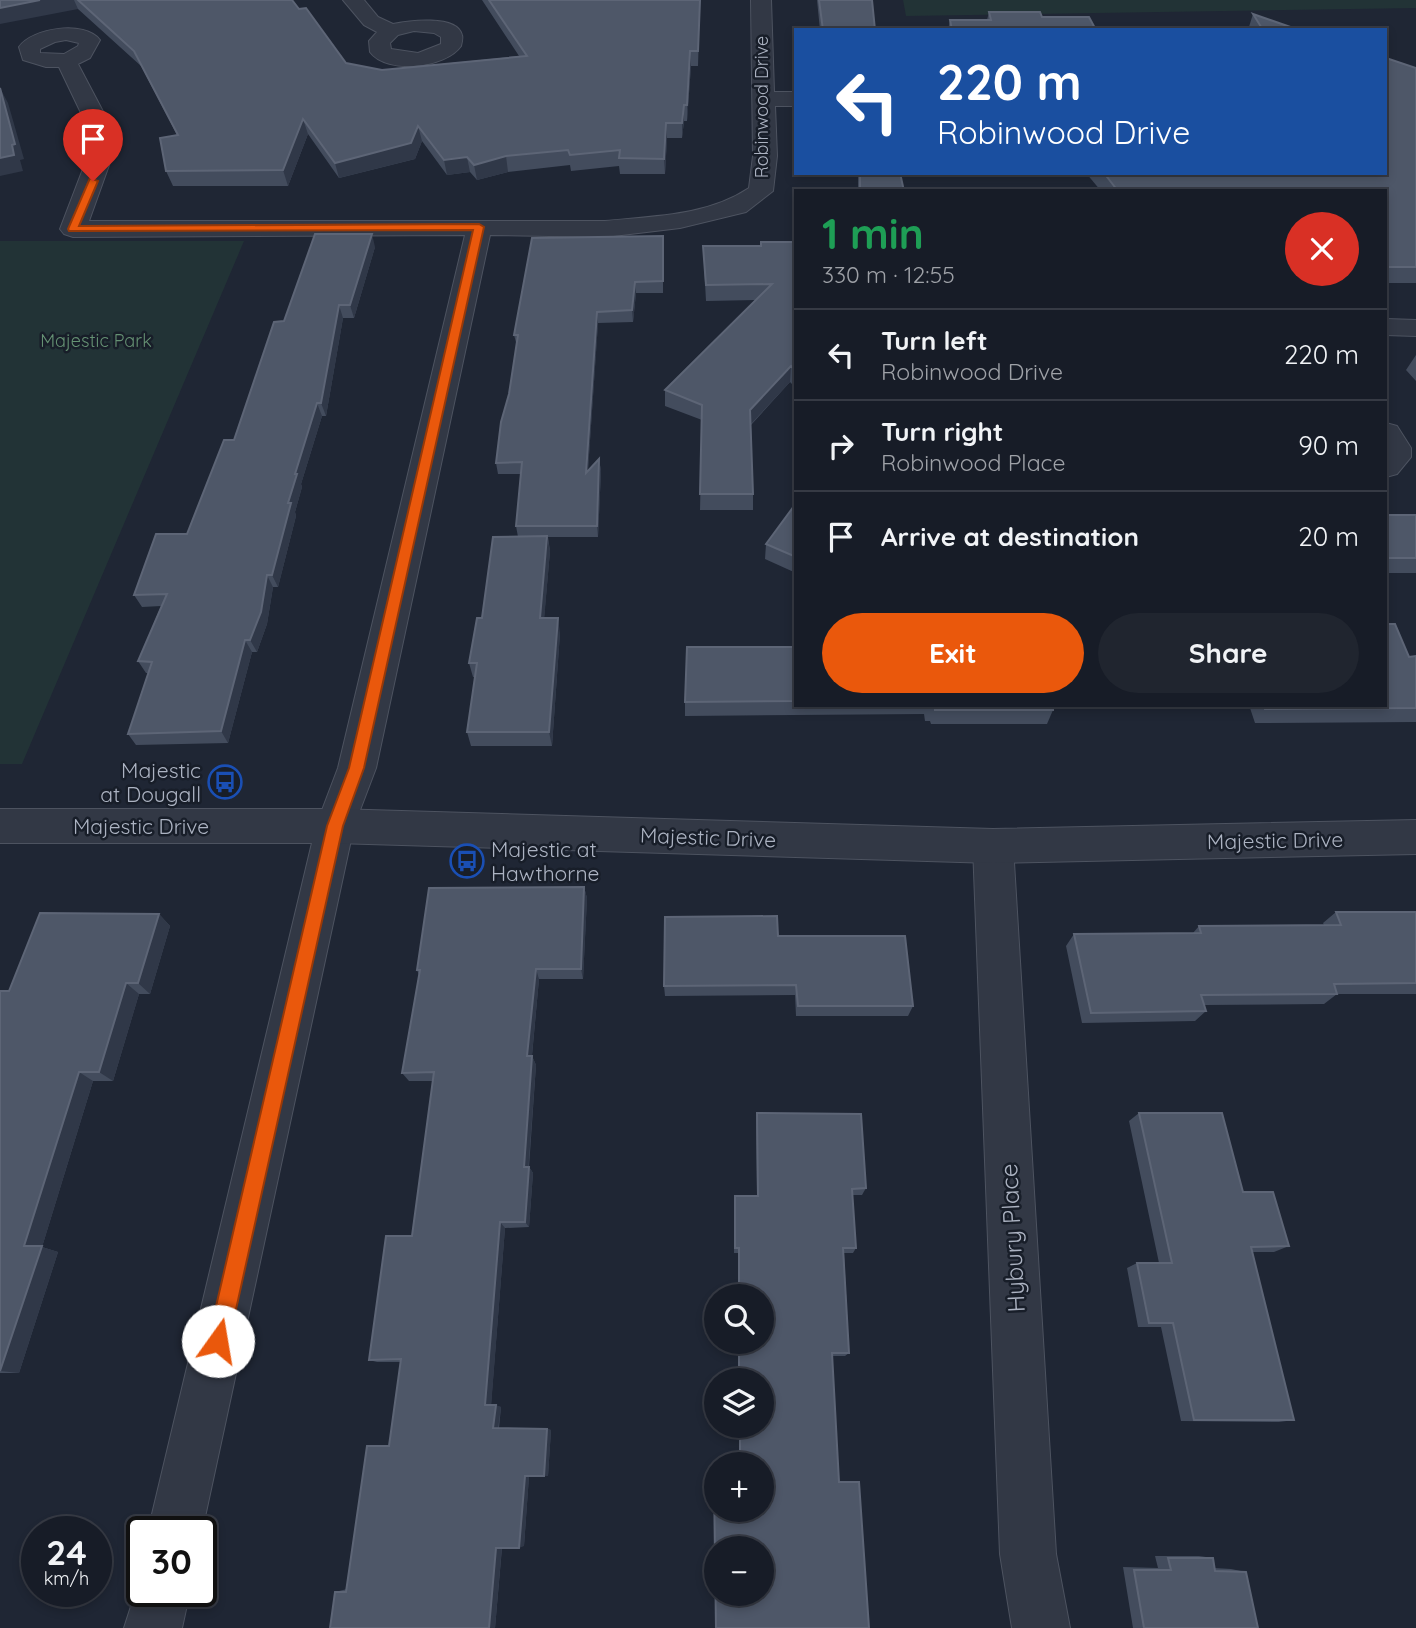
<!DOCTYPE html>
<html lang="en">
<head>
<meta charset="utf-8">
<style>
	:root { --surface:#171c27; --page:#20252f; --text:#f1f3f6; --muted:#9ea1a7; --line:#363a44; --accent:#ea580c }
	body { margin:0; font-family:Quicksand,sans-serif; background:var(--page); color:var(--text); height:100vh; display:flex; flex-direction:column; font-size:26px; white-space:nowrap }
	* { box-sizing:border-box; margin:0 }
	p { font-size:23px; color:var(--muted) }
	.icon { flex:none; width:38px; height:38px; fill:none; stroke:currentColor; stroke-width:2; stroke-linecap:round; stroke-linejoin:round }
	.map { position:relative; flex:1; overflow:hidden }
	.sheet { position:absolute; left:794px; top:189px; width:593px; height:518px; display:flex; flex-direction:column; background:var(--surface); border-radius:0px; box-shadow:0 4px 10px #0003,0 0 0 2px var(--line) }
	.sheet>* { flex:none }
	.guide { position:absolute; left:794px; top:28px; width:593px; height:147px; border-radius:0px; box-shadow:0 4px 10px #0003,0 0 0 2px var(--line); background:#1a4fa0; color:#fff; overflow:hidden }
	.controls { position:absolute; left:704px; top:1284px; display:grid; gap:14px }
	.controls a { display:grid; place-items:center; width:70px; height:70px; border-radius:50%; background:var(--surface); box-shadow:0 4px 10px #0003,0 0 0 2px var(--line); font-size:35px }
	.speed { position:absolute; left:21px; top:1516px; display:flex; gap:14px; font-size:35px; font-weight:700; text-align:center }
	.speed>* { display:grid; place-content:center; width:91px; height:91px; border-radius:50%; background:var(--surface); box-shadow:0 4px 10px #0003,0 0 0 2px var(--line); line-height:1 }
	.speed small { font-size:18px; font-weight:400 }
	.speed .limit { border:4px solid #111; border-radius:10px; background:#fff; color:#111 }
	.pin { position:absolute; display:grid; place-items:center; width:60px; height:60px; color:#fff; margin:-72px -30px; border-radius:50% 50% 50% 0; rotate:-45deg; box-shadow:0 0 7px #0007 }
	.pin .icon { rotate:45deg }
	.me { position:absolute; width:77px; margin:-38px; rotate:13deg; stroke-linejoin:round; filter:drop-shadow(0 0 5px #0008) }
	.turn { display:flex; align-items:center; gap:24px; height:147px; padding:0 28px; font-size:32px }
	.turn .icon { width:91px; height:91px; stroke-width:2.5 }
	.turn b { display:block; font-size:49px; line-height:60px }
	.round { display:grid; place-items:center; flex:none; width:74px; height:74px; border-radius:37px; background:var(--page) }
	.summary { display:flex; align-items:center; justify-content:space-between; height:119px; padding:0 28px }
	h1 { font-size:42px; font-weight:700; line-height:52px; color:#1e9e55 }
	.primary-button { display:flex; gap:14px; margin-top:auto; padding:14px 28px }
	.primary-button a { flex:1; height:80px; border-radius:42px; background:var(--accent); color:#fff; font-size:28px; font-weight:700; line-height:80px; text-align:center }
	.primary-button a+a { background:var(--page); color:var(--text) }
	ul { padding:0; list-style:none }
	li { display:flex; align-items:center; gap:21px; height:91px; padding:0 28px; border-top:2px solid var(--line) }
	li div { flex:1 }
	li b { display:block; font-size:26px }
	li em { font-style:normal }
	.map>svg:first-child { display:block }
	.green { fill:#223336 }
	.lines { fill:none; stroke-linecap:round; stroke-linejoin:round }
	.minor-casing { stroke:#4d5360; stroke-width:2 }
	.tertiary-casing { stroke:#4d5360; stroke-width:2 }
	.minor { fill:#323845; fill-rule:evenodd }
	.tertiary { fill:#323845; fill-rule:evenodd }
	.wall { fill:#434c5d }
	.shaded-wall { fill:#303848 }
	.building { fill:#4e5768; stroke:#5d6576; stroke-width:2; fill-rule:evenodd }
	.route { fill:#ea580c; stroke:#983908; stroke-width:2 }
	.labels { text-anchor:middle; dominant-baseline:central; stroke-width:5; stroke-linejoin:round; paint-order:stroke }
	.far-street-label { font-size:18px; fill:#acb3c2; stroke:#181e29 }
	.far-park-label { font-size:18px; fill:#659173; stroke:#181e29 }
	.poi-label { font-size:21px; fill:#acb3c2; stroke:#181e29; text-anchor:end }
	.street-label { font-size:21px; fill:#acb3c2; stroke:#181e29 }
	.near-street-label { font-size:24px; fill:#acb3c2; stroke:#181e29 }
</style>
</head>
<body>
<div class="map">
<svg width="1416" height="1628" viewBox="0 0 1416 1628">
	<rect width="100%" height="100%" fill="#1f2634"/>
	<path class="green" d="M903,0H1416V8L906,16Z
		M0,241H244L22,764H0Z"/>
	<g class="lines">
		<defs>
			<path id="minor" d="M343,0H364L378,17L393,24C407,21 457,14 462,35C463,38 462,42 461,46C446,68 387,75 370,52L369,41L377,32L364,25ZM414,31L434,33L441,37V44L418,53L391,49L390,43L398,35Z
				M751,0H771L774,92H796V106H775L777,156L773,191L746,212L680,228L605,237L490,235L376,768L354,826L202,1531L201,1534V1531H148L316,826L338,768L465,235L73,237L64,234L60,229L94,140L59,67H46L23,60L19,47C32,28 85,20 100,40L90,58L78,64L118,140L89,221H605C654,216 707,216 749,188L753,156ZM66,40L79,43L78,46L64,54L40,53V49L55,42Z
				M1386,319L1416,320V336L1386,335Z
				M1386,423L1397,426L1411,448V457L1397,474L1386,477Z
				M993,829L1007,834L1013,846L1056,1554L1070,1628H1012L1000,1554L973,846L979,834Z
				M142,1572V1591H190L182,1628H124Z"/>
			<path id="tertiary" d="M0,809H335L993,829L1416,820V854L993,863L335,843H0Z"/>
		</defs>
		<use href="#minor" class="minor-casing"/>
		<use href="#tertiary" class="tertiary-casing"/>
		<use href="#minor" class="minor"/>
		<use href="#tertiary" class="tertiary"/>
	</g>
	<path class="wall" d="M0,0H292L346,63L382,70L519,56L482,0H700L698,66H691L687,121H684L682,138H667L665,174H620L619,166L571,171L570,165L508,172L477,180L470,172L447,175L422,141L415,159L339,178L308,134L288,186H173L166,171L177,135L141,66L78,9Z
		M817,0H872L875,30H820Z
		M989,12L1042,17L1096,30H948L950,20H987Z
		M1253,14L1299,30H1248Z
		M1416,68V283H1386V191H1101L1086,173H1386Z
		M836,173H900L904,191H858V175H836Z
		M663,236V293H636L633,322L598,323L588,470L599,459L601,471L598,537H548L550,551L544,618L560,633L552,746H471L467,732L475,677H473L469,663L482,618L518,537L516,526L521,474H498L496,463L509,394L517,346L514,335Z
		M796,242V388L790,382L751,425L753,494V510H700L702,420L665,406V390L756,300L706,301L703,246H760Z
		M375,247L354,318H343L326,416H322L301,484L302,487L295,512L296,516L278,587H273L267,624L257,652H252L228,743L136,745L128,734L148,673H146L138,661L161,606L142,607L134,595L187,534L234,440L284,321Z
		M1416,355V381L1406,370Z
		M796,507V573L765,559L766,544Z
		M1386,515H1416V573H1386Z
		M796,647V705H1053V710L1047,724H931L930,721H925L924,714L685,716V702Z
		M1416,656V722L1255,723L1249,705H1386L1409,657Z
		M584,887L587,898L583,979H539L532,1056L536,1065L529,1167L533,1173L529,1227L505,1228L491,1405L501,1407L499,1428L547,1429L551,1430L548,1476H529L524,1546L502,1548L495,1628H330L335,1592L347,1589L389,1446L401,1362H377L369,1360L412,1236L433,1081H409L402,1073L419,975L417,970Z
		M1336,912H1416V994H1337L1324,1004L1204,1005L1206,1011L1195,1021L1082,1023L1066,946L1074,934L1193,933L1199,926L1324,925L1323,923Z
		M159,914L170,926L150,994H139L113,1081H93L42,1247L58,1252L19,1373H0V991H9Z
		M778,936L913,1006L908,1016H796L795,995L665,996L664,986Z
		M757,1113L866,1188L862,1195H852L856,1248L853,1253H844L849,1353L845,1356H832L839,1482L716,1510L761,1465H739V1426H761V1381H739V1342H761V1297H738V1253H734L735,1196H757L756,1121Z
		M1139,1113L1243,1192L1289,1246L1274,1252H1252L1294,1420L1279,1422L1181,1421L1161,1327H1138L1127,1268L1137,1263H1159L1129,1121Z
		M1155,1556H1199L1213,1558L1214,1568L1231,1569L1246,1572L1258,1628H1133L1123,1567L1158,1568Z"/>
	<path class="shaded-wall" d="M40,0H74L78,9L0,24V8Z
		M690,51L691,66L687,121V105Z
		M0,88L8,103L24,159L20,160L23,171L0,176Z
		M684,105V121L682,138V123Z
		M303,119L308,134L288,186L283,170Z
		M666,123L667,138L665,174L664,159Z
		M418,126L422,141L415,159L339,178L335,163Z
		M506,156L508,172L477,180L474,165Z
		M467,157L470,172L447,175L444,160Z
		M372,234L375,247L354,318L350,305Z
		M635,282L636,293L633,322L632,310Z
		M339,305L343,318L326,416L321,403Z
		M597,312L598,323L587,484L586,473Z
		M791,366L790,382L749,426L750,410Z
		M317,403L322,416L301,484L302,487L295,512L296,516L278,587L272,575L295,474Z
		M599,459L601,471L598,537L597,526Z
		M547,536L550,551L543,633L540,618Z
		M267,575L273,587L267,624L257,652L250,640Z
		M558,618L560,633L552,746L549,732Z
		M245,640L252,652L228,743L221,731Z
		M584,887L587,898L583,979L581,969Z
		M159,914L170,926L150,994L138,983Z
		M536,969L539,979L531,1065L527,1056Z
		M126,983L139,994L113,1081L99,1072Z
		M532,1056L536,1065L528,1173L524,1167Z
		M79,1072L93,1081L42,1247L58,1252L19,1373L0,1371L24,1246Z
		M529,1167L533,1173L529,1227L525,1222Z
		M500,1222L505,1228L491,1407L485,1405Z
		M496,1405L501,1407L498,1429L493,1428Z
		M547,1429L551,1430L548,1476H544Z
		M525,1476H529L524,1546L519,1548Z
		M502,1546L495,1628H489L496,1548Z"/>
	<path class="building" d="M0,0H40L0,8Z
		M78,0H292L299,9L306,8L346,63L382,70L527,56L489,0H700L698,51H690L687,105H684L682,123H666L664,159L619,158L620,150L570,155L568,150L506,156L474,165L467,157L444,160L418,126L411,143L335,163L303,119L283,170L166,171L160,138L178,135L134,51Z
		M819,0H872L875,30H823Z
		M989,12H1040L1042,17H1089L1096,30H952L950,20H991Z
		M1253,14L1299,30H1263Z
		M1386,58L1416,68V267H1386V191H1118L1104,173H1386Z
		M0,88L15,144L12,145L14,155L0,158Z
		M860,173H900L904,191H860Z
		M315,234H372L350,305H339L321,403H317L295,474H297L288,503H291L272,575H267L261,612L250,640H245L221,731L128,734L152,662L138,661L167,594L134,595L156,534H187L224,440H234L274,322L284,321Z
		M663,236V281L635,282L632,310L597,312L586,473L599,459L597,526H516L522,462L496,463L501,422L509,394L518,335H514L532,238Z
		M761,242H796V371L791,366L750,410L753,494H700L702,405L665,390L772,284L706,285L703,246H761Z
		M794,506L796,507V557L766,544Z
		M1386,515H1416V558H1386Z
		M547,536L540,618H558L549,732H467L477,663H469L477,618H482L493,537Z
		M1386,624H1395L1409,657L1416,656V708L1265,709L1264,705H1386Z
		M687,647H796V701L685,702Z
		M929,705H1053V710H935V707H929Z
		M584,887L581,969H536L527,1056H532L524,1167H529L525,1222H500L485,1405H496L493,1428L547,1429L544,1476H525L519,1548H496L489,1628H330L335,1592H346L367,1446H389L401,1359L369,1360L386,1236H412L434,1072L402,1073L420,970H417L429,888Z
		M1336,912H1416V983L1334,984L1337,994L1201,995L1206,1011L1091,1013L1074,934L1201,933L1199,926L1341,925Z
		M40,913L159,914L138,983H126L99,1072H79L24,1246H42L0,1371V991H9Z
		M777,916L778,936H905L913,1006H798L796,985L664,986L665,917Z
		M757,1113L861,1114L866,1188L852,1189L856,1248H843L849,1353H832L839,1482H859L869,1628H716L714,1483H716V1510H761V1465H740V1426H761V1381H739V1342H761V1297H739V1248H735V1196H758ZM716,1549H761V1594H716Z
		M1139,1113H1222L1243,1192H1273L1289,1246L1251,1247L1294,1420H1194L1173,1323H1149L1137,1263H1172Z
		M1168,1558H1213L1215,1571L1246,1572L1258,1628H1144L1134,1570H1171Z"/>
	<path class="route" d="M90,178L98,181L79,226L479,224L484,227L364,768L343,826L229,1341L225,1349L218,1352L211,1349L208,1341L327,826L349,768L473,230L69,231L68,229Z"/>
	<defs>
		<symbol id="bus-ring" viewBox="-11 -11 22 22"><circle r="9.5" fill="#181e29" stroke="#1a4fb4" stroke-width="1.5"/><path d="M-5-6H5V4H4V6H2V4H-2V6H-4V4H-5ZM-3.5-4V0h7V-4ZM-3.5 1.2v1.5H-2V1.2ZM2 1.2v1.5H3.5V1.2Z" fill="#1a4fb4"/></symbol>
	</defs>
	<g fill-rule="evenodd">
		<use href="#bus-ring" x="206" y="763" width="38" height="38"/>
		<use href="#bus-ring" x="448" y="842" width="38" height="38"/>
	</g>
	<g class="labels">
		<g class="far-street-label">
			<text transform="translate(761 107) rotate(-90)">Robinwood Drive</text>
		</g>
		<g class="far-park-label">
			<text x="96" y="340">Majestic Park</text>
		</g>
		<g class="poi-label">
			<text x="201" y="770">Majestic<tspan x="201" dy="24">at Dougall</tspan></text>
			<text x="491" y="849" text-anchor="start">Majestic at<tspan x="491" dy="24">Hawthorne</tspan></text>
		</g>
		<g class="street-label">
			<text x="141" y="826">Majestic Drive</text>
			<text transform="translate(708 837) rotate(2)">Majestic Drive</text>
			<text transform="translate(1275 840) rotate(-1)">Majestic Drive</text>
		</g>
		<g class="near-street-label">
			<text transform="translate(1012 1238) rotate(-93)">Hybury Place</text>
		</g>
	</g>
</svg>
<div class="controls">
<a><svg class="icon" aria-label="search" viewBox="0 0 24 24"><circle cx="10" cy="10" r="6"/><path d="M15 15l6 6"/></svg></a>
<a><svg class="icon" aria-label="layers" viewBox="0 0 24 24"><path d="M12 4l9 5-9 5-9-5zM3 14l9 5 9-5"/></svg></a>
<a>+</a>
<a>−</a>
</div>
<div class="speed"><div>24<small>km/h</small></div><div class="limit">30</div></div>
<div class="pin" style="left:93px;top:181px;background:#d93025"><svg class="icon" aria-label="arrive" viewBox="0 0 24 24"><path d="M6 21V4h12l-3 4 3 4H6"/></svg></div>
<svg class="me" style="left:218px;top:1341px" viewBox="-20 -20 40 40"><circle r="19" fill="#fff"/><path d="M0-13L10 11 0 6-10 11z" fill="#ea580c"/></svg>
<div class="guide">
<div class="turn"><svg class="icon" aria-label="left" viewBox="0 0 24 24"><path d="M17 20v-9H6M10 6l-5 5 5 5"/></svg><div><b>220 m</b>Robinwood Drive</div></div>
</div>
<section class="sheet">
<div class="summary"><div><h1>1 min</h1><p>330 m · 12:55</p></div><a class="round" style="background:#d93025;color:#fff"><svg class="icon" aria-label="close" viewBox="0 0 24 24"><path d="M6 6l12 12M18 6L6 18"/></svg></a></div>
<ul>
<li><svg class="icon" aria-label="left" viewBox="0 0 24 24"><path d="M17 20v-9H6M10 6l-5 5 5 5"/></svg><div><b>Turn left</b><p>Robinwood Drive</p></div><em>220 m</em></li>
<li><svg class="icon" aria-label="right" viewBox="0 0 24 24"><path d="M7 20v-9h11M14 6l5 5-5 5"/></svg><div><b>Turn right</b><p>Robinwood Place</p></div><em>90 m</em></li>
<li><svg class="icon" aria-label="arrive" viewBox="0 0 24 24"><path d="M6 21V4h12l-3 4 3 4H6"/></svg><div><b>Arrive at destination</b></div><em>20 m</em></li>
</ul>
<div class="primary-button"><a>Exit</a><a>Share</a></div>
</section>
</div>
</body>
</html>
